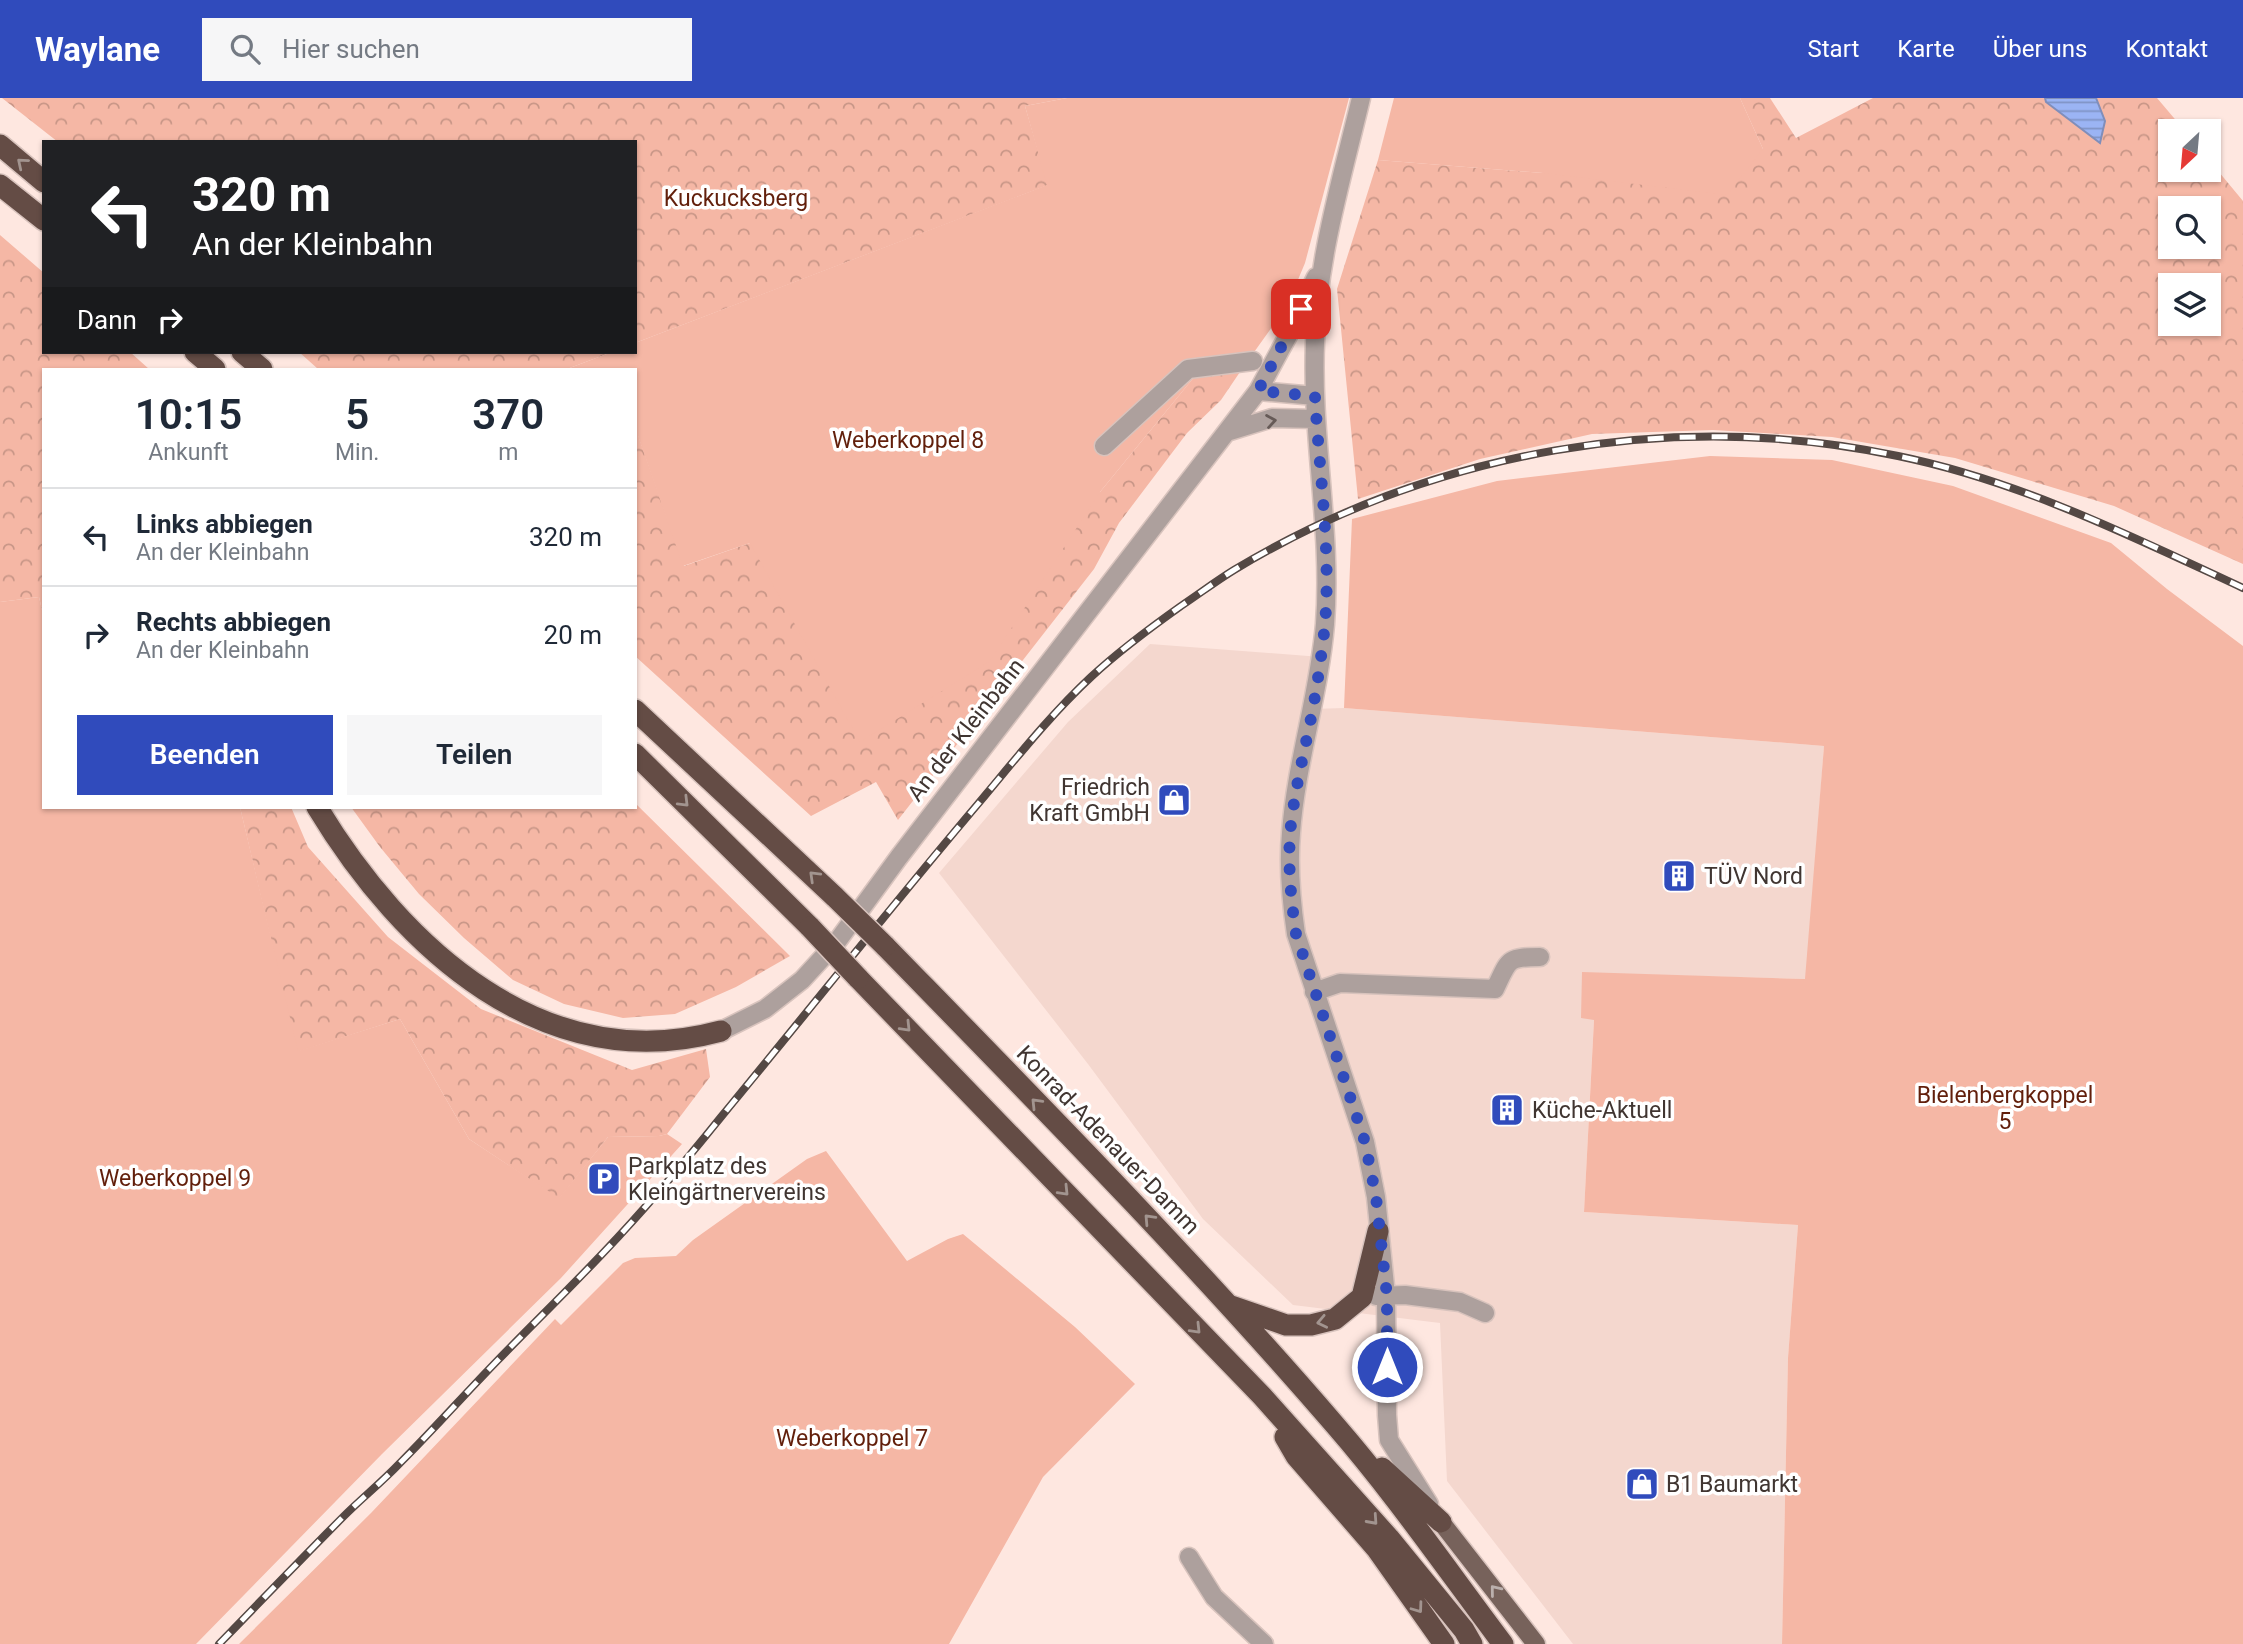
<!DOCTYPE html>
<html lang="de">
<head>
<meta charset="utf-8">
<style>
	:root { --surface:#fff; --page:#f6f6f7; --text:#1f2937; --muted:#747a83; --line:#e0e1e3; --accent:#304bbc }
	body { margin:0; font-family:Roboto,sans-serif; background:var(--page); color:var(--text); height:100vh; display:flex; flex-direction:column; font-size:26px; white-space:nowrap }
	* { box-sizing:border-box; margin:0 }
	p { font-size:23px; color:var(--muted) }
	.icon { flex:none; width:38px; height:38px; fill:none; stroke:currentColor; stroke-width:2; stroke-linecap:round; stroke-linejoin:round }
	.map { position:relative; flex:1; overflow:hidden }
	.panel { position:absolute; left:42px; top:270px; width:595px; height:441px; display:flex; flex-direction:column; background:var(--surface); border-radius:0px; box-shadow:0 2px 5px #0004 }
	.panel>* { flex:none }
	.banner { position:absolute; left:42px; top:42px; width:595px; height:214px; border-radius:0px; box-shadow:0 2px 5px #0004; background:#202124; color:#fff; overflow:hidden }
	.needle { width:46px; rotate:206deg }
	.tools { position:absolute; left:2158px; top:21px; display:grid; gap:14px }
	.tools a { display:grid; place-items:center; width:63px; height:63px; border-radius:0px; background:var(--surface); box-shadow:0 2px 5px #0004; font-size:35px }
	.pin { position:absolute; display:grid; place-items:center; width:60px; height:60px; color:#fff; margin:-30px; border-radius:14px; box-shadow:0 4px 10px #0006 }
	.me { position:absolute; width:77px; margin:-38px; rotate:0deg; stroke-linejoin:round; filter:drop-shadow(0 0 5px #0008) }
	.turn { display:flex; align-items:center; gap:24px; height:147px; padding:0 35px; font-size:32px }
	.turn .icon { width:91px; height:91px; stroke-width:2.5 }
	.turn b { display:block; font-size:49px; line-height:60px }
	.then { display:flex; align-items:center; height:66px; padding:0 35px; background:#0003; gap:14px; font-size:26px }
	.eta { display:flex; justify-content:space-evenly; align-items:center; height:119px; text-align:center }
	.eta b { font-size:42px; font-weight:600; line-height:49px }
	.cta { display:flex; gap:14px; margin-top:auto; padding:14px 35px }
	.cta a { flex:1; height:80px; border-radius:0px; background:var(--accent); color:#fff; font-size:28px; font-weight:600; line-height:80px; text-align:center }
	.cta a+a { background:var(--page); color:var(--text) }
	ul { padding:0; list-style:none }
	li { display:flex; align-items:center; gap:21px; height:98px; padding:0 35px; border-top:2px solid var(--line) }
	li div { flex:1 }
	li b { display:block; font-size:26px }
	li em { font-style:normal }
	header { display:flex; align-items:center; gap:42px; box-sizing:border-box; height:98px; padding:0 35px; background:var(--accent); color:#fff }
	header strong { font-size:33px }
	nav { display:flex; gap:38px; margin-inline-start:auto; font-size:24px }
	.search { width:490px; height:63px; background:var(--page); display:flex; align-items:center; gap:18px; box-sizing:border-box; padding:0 24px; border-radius:0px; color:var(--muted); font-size:26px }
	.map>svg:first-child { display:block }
	.built { fill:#f4d7ce }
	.forest { fill:url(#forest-crowns); fill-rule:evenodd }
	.garden { fill:#f5b7a5 }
	.water { fill:url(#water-rules); stroke:#808eba; stroke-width:2 }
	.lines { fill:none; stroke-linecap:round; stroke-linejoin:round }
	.minor-casing { stroke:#d8c3bd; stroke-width:21 }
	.major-casing { stroke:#d8c3bd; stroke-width:21 }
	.highway-casing { stroke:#d8c3bd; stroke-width:24 }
	.minor { stroke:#ada09d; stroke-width:18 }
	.major { stroke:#77625b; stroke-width:18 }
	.highway { stroke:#644c45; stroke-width:21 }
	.rail-casing { stroke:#544844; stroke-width:8 }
	.rail { stroke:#fff; stroke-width:5; stroke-dasharray:16; stroke-linecap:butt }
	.highway-bridge-casing { stroke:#d8c3bd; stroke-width:24; stroke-linecap:butt }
	.highway-bridge { stroke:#644c45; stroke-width:21 }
	.oneway { stroke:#a2948f }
	.oneway2 { stroke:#665a57 }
	.oneway3 { stroke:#bbb0ad }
	.route { stroke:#304bbc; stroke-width:12; stroke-dasharray:0 21.6 }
	.labels { text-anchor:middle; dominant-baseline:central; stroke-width:7; stroke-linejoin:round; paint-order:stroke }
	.park-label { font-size:23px; fill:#621f0b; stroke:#fff }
	.street-label { font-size:23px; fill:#403531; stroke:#fff }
	.poi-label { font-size:23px; fill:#403531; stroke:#fff; text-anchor:start }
</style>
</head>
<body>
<header>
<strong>Waylane</strong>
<div class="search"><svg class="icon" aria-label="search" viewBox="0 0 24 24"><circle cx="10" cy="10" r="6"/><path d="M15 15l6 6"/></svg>Hier suchen</div>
<nav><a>Start</a><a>Karte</a><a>Über uns</a><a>Kontakt</a></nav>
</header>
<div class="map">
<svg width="2243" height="1546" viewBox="0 0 2243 1546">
	<defs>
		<pattern id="forest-crowns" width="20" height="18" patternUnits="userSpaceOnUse" patternTransform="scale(1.75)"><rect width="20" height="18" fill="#f5b7a5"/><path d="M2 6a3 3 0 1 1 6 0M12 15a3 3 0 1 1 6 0" fill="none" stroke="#c89687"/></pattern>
		<pattern id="water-rules" width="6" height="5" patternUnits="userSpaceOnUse" patternTransform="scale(1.75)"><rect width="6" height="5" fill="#9bb4f4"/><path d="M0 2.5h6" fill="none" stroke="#8093c6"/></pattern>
	</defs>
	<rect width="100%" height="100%" fill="#fee7e0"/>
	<path class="built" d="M1150,546L1321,559L1313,611L1344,610L1824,648L1806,881L1582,875L1594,921L1584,1114L1798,1127L1788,1260L1782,1546H1573L1447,1383L1440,1225L1293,1207L1203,1121L1088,966L939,775L1068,624Z"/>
	<path class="forest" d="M2,0H1067L1025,8L1048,87L635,245V44H58Z
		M1740,0H1770L1796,40L1873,0H2157L2185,33H2170V72H2208L2209,62L2243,103V466L2114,408L1955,360L1832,339L1713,332L1592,336L1480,361L1358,401L1337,191L1378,62L1543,75L1763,51ZM2170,110H2208V149H2170ZM2170,187H2208V226H2170Z
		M0,137L44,175V254H130L149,271H44V521L39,499L0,504Z
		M299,254H612L567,271H318Z
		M1242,271L1221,302L1187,335L1119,425L1094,471L898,722L876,684L811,718L635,558V338L638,337L684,468L750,445L1100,394L1195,278Z
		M635,705L790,858L736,889L675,916L623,920L564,906L513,882L464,840L419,796L380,749L351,709H635Z
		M240,709H291L308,749L388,839L481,911L632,972L706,951L710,979L667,1036L659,1038L608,1039L559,1101L469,1041L400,921L297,954Z"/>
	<path class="garden" d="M1067,0H1349L1305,165L1287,208L1242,271L1195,278L1100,394L990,563L860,644L750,445L683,468L638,338H635V271H567L612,254H635V245L1047,87L1025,8Z
		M1394,0H1740L1763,51L1727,97L1543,75L1378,62Z
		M1710,358L1832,362L1953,388L2111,445L2167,491L2243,548V1546H1782L1788,1260L1798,1127L1584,1114L1594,922L1581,920L1582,874L1805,881L1824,648L1344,610L1352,421L1497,383Z
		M39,499L44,521V709H240L298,953L400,921L469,1041L559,1100L608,1039L659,1038L667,1036L682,1046L561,1180L382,1356L196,1546H0V504Z
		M826,1053L907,1163L948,1141L963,1136L1075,1229L1135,1286L1043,1379L949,1546H239L371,1415L555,1221L561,1227L623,1165L635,1160L676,1158L693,1142L807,1061Z"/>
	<path class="water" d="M2045,0H2096L2105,23L2100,45L2046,4Z"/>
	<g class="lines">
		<defs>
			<path id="minor" d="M1361,0C1342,80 1317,162 1315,245C1311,338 1332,432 1325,526C1319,597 1296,665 1291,735C1288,769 1291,802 1296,836L1365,1044L1376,1099L1386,1198L1387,1317L1389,1342L1429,1406
				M1258,293L1315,298
				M1227,334L1272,320L1316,321
				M1104,348L1188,271L1253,263
				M1314,894L1340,885L1495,891C1509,862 1506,859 1540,859
				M721,933L765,911L802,882L836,845L899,759L1258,293L1290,234L1316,179
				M1376,1198L1405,1197L1460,1204L1485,1215
				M1189,1459L1214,1499L1264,1546"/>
			<path id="major" d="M1441,1424L1536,1546"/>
			<path id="highway" d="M0,47L44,84
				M0,87L44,122
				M195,254L215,271
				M242,254L262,271
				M635,612L835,799
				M635,656L810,829
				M317,709C402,850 544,981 721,933
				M885,848C1038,1005 1192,1161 1335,1327C1395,1396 1448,1473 1503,1546
				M858,880L1262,1298L1389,1440L1464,1532L1472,1546
				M1231,1208L1286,1227H1311L1335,1221L1362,1199L1378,1133
				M1285,1339L1296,1358L1376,1450L1444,1546
				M1382,1370L1441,1424"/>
		</defs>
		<use href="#minor" class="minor-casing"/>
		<use href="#major" class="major-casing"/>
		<use href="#highway" class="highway-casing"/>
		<use href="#minor" class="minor"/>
		<use href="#major" class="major"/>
		<use href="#highway" class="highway"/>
		<defs>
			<path id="rail" d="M219,1546C261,1503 302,1460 344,1418C362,1400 382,1384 400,1365C433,1332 464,1297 497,1263C532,1227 569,1191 604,1154C645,1111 684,1065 721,1019C805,917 887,814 972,713C1011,667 1047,620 1091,579C1119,553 1150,530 1181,508C1199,496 1216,483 1234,472C1431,353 1672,310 1898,358C2020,383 2131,438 2243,490"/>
		</defs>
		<use href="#rail" class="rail-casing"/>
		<use href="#rail" class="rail"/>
		<defs>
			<path id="highway-bridge" d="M835,799L885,848
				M810,829L858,880"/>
		</defs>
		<use href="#highway-bridge" class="highway-bridge-casing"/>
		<use href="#highway-bridge" class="highway-bridge"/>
	</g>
	<defs><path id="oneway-chevron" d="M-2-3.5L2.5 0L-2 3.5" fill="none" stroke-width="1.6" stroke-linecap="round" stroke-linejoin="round" transform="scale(1.75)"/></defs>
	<g class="oneway">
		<use href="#oneway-chevron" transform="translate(22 65) rotate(-140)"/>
		<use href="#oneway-chevron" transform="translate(684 704) rotate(45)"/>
		<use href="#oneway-chevron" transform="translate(814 778) rotate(-136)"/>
		<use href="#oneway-chevron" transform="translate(906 929) rotate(46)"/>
		<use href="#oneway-chevron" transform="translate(1036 1005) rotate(-134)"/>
		<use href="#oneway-chevron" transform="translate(1064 1093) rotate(46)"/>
		<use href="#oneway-chevron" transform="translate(1149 1121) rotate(-133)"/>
		<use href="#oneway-chevron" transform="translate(1322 1224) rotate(168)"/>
		<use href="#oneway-chevron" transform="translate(1196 1231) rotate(46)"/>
		<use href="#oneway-chevron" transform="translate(1373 1422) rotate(48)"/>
		<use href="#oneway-chevron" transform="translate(1418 1510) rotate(54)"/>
	</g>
	<use class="oneway2" href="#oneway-chevron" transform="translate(1271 323) rotate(-9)"/>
	<use class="oneway3" href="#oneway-chevron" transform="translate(1495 1492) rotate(-129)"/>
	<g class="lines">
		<path class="route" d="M1301,211L1258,293L1315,298C1319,373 1331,451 1325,526C1322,554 1318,582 1313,610C1305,652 1294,693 1290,736C1288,770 1291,802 1296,836L1365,1044L1376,1099L1387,1198V1269"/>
	</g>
	<defs>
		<symbol id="shop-square" viewBox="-11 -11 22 22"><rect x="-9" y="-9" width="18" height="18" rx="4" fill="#304bbc" stroke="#fff"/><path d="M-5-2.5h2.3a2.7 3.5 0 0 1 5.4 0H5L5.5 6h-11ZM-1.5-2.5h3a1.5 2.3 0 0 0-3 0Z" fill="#fff"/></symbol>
		<symbol id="building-square" viewBox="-11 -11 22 22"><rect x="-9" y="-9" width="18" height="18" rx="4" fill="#304bbc" stroke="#fff"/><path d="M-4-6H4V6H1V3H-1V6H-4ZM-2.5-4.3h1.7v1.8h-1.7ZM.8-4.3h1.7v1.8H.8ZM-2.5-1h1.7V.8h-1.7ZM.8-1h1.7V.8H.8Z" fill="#fff"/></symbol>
		<symbol id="parking-square" viewBox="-11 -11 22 22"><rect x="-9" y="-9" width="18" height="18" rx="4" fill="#304bbc" stroke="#fff"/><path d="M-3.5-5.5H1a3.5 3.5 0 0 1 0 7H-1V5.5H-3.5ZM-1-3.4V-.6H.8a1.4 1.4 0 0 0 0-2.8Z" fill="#fff"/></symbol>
	</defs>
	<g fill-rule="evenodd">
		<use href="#shop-square" x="1155" y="683" width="38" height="38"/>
		<use href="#building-square" x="1660" y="759" width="38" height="38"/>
		<use href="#building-square" x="1488" y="993" width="38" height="38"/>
		<use href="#parking-square" x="585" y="1062" width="38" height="38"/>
		<use href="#shop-square" x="1623" y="1367" width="38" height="38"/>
	</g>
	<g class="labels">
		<g class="park-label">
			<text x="736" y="100">Kuckucksberg</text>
			<text x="908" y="342">Weberkoppel 8</text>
			<text x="2005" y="997">Bielenbergkoppel<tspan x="2005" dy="26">5</tspan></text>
			<text x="175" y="1080">Weberkoppel 9</text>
			<text x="852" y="1340">Weberkoppel 7</text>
		</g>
		<g class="street-label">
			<text transform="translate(966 632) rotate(-52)">An der Kleinbahn</text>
			<text transform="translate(1108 1042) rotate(46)">Konrad-Adenauer-Damm</text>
		</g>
		<g class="poi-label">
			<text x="1150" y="689" text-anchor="end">Friedrich<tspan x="1150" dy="26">Kraft GmbH</tspan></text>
			<text x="1704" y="778">TÜV Nord</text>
			<text x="1532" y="1012">Küche-Aktuell</text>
			<text x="628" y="1068">Parkplatz des<tspan x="628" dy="26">Kleingärtnervereins</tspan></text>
			<text x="1666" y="1386">B1 Baumarkt</text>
		</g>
	</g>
</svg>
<div class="tools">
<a><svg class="needle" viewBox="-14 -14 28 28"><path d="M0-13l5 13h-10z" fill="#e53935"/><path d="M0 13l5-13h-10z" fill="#747a83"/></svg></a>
<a><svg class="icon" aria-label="search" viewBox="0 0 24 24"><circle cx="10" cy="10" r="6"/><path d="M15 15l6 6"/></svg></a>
<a><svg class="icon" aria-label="layers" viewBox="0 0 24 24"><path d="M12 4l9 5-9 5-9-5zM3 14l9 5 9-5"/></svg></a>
</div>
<div class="pin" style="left:1301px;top:211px;background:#d93025"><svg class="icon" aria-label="arrive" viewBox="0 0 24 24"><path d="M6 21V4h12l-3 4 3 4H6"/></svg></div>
<svg class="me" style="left:1387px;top:1269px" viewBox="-20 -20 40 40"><circle r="17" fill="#304bbc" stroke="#fff" stroke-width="3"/><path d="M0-11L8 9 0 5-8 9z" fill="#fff"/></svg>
<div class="banner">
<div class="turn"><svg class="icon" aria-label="left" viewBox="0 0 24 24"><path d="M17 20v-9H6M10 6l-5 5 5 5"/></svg><div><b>320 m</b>An der Kleinbahn</div></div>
<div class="then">Dann<svg class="icon" aria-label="right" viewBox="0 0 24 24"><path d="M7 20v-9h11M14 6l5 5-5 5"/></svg></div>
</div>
<section class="panel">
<div class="eta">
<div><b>10:15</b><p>Ankunft</p></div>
<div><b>5</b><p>Min.</p></div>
<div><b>370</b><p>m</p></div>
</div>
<ul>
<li><svg class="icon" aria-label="left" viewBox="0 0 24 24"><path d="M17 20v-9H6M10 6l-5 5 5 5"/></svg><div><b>Links abbiegen</b><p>An der Kleinbahn</p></div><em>320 m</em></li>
<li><svg class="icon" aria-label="right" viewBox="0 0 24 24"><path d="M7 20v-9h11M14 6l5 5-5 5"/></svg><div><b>Rechts abbiegen</b><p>An der Kleinbahn</p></div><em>20 m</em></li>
</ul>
<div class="cta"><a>Beenden</a><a>Teilen</a></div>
</section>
</div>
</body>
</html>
